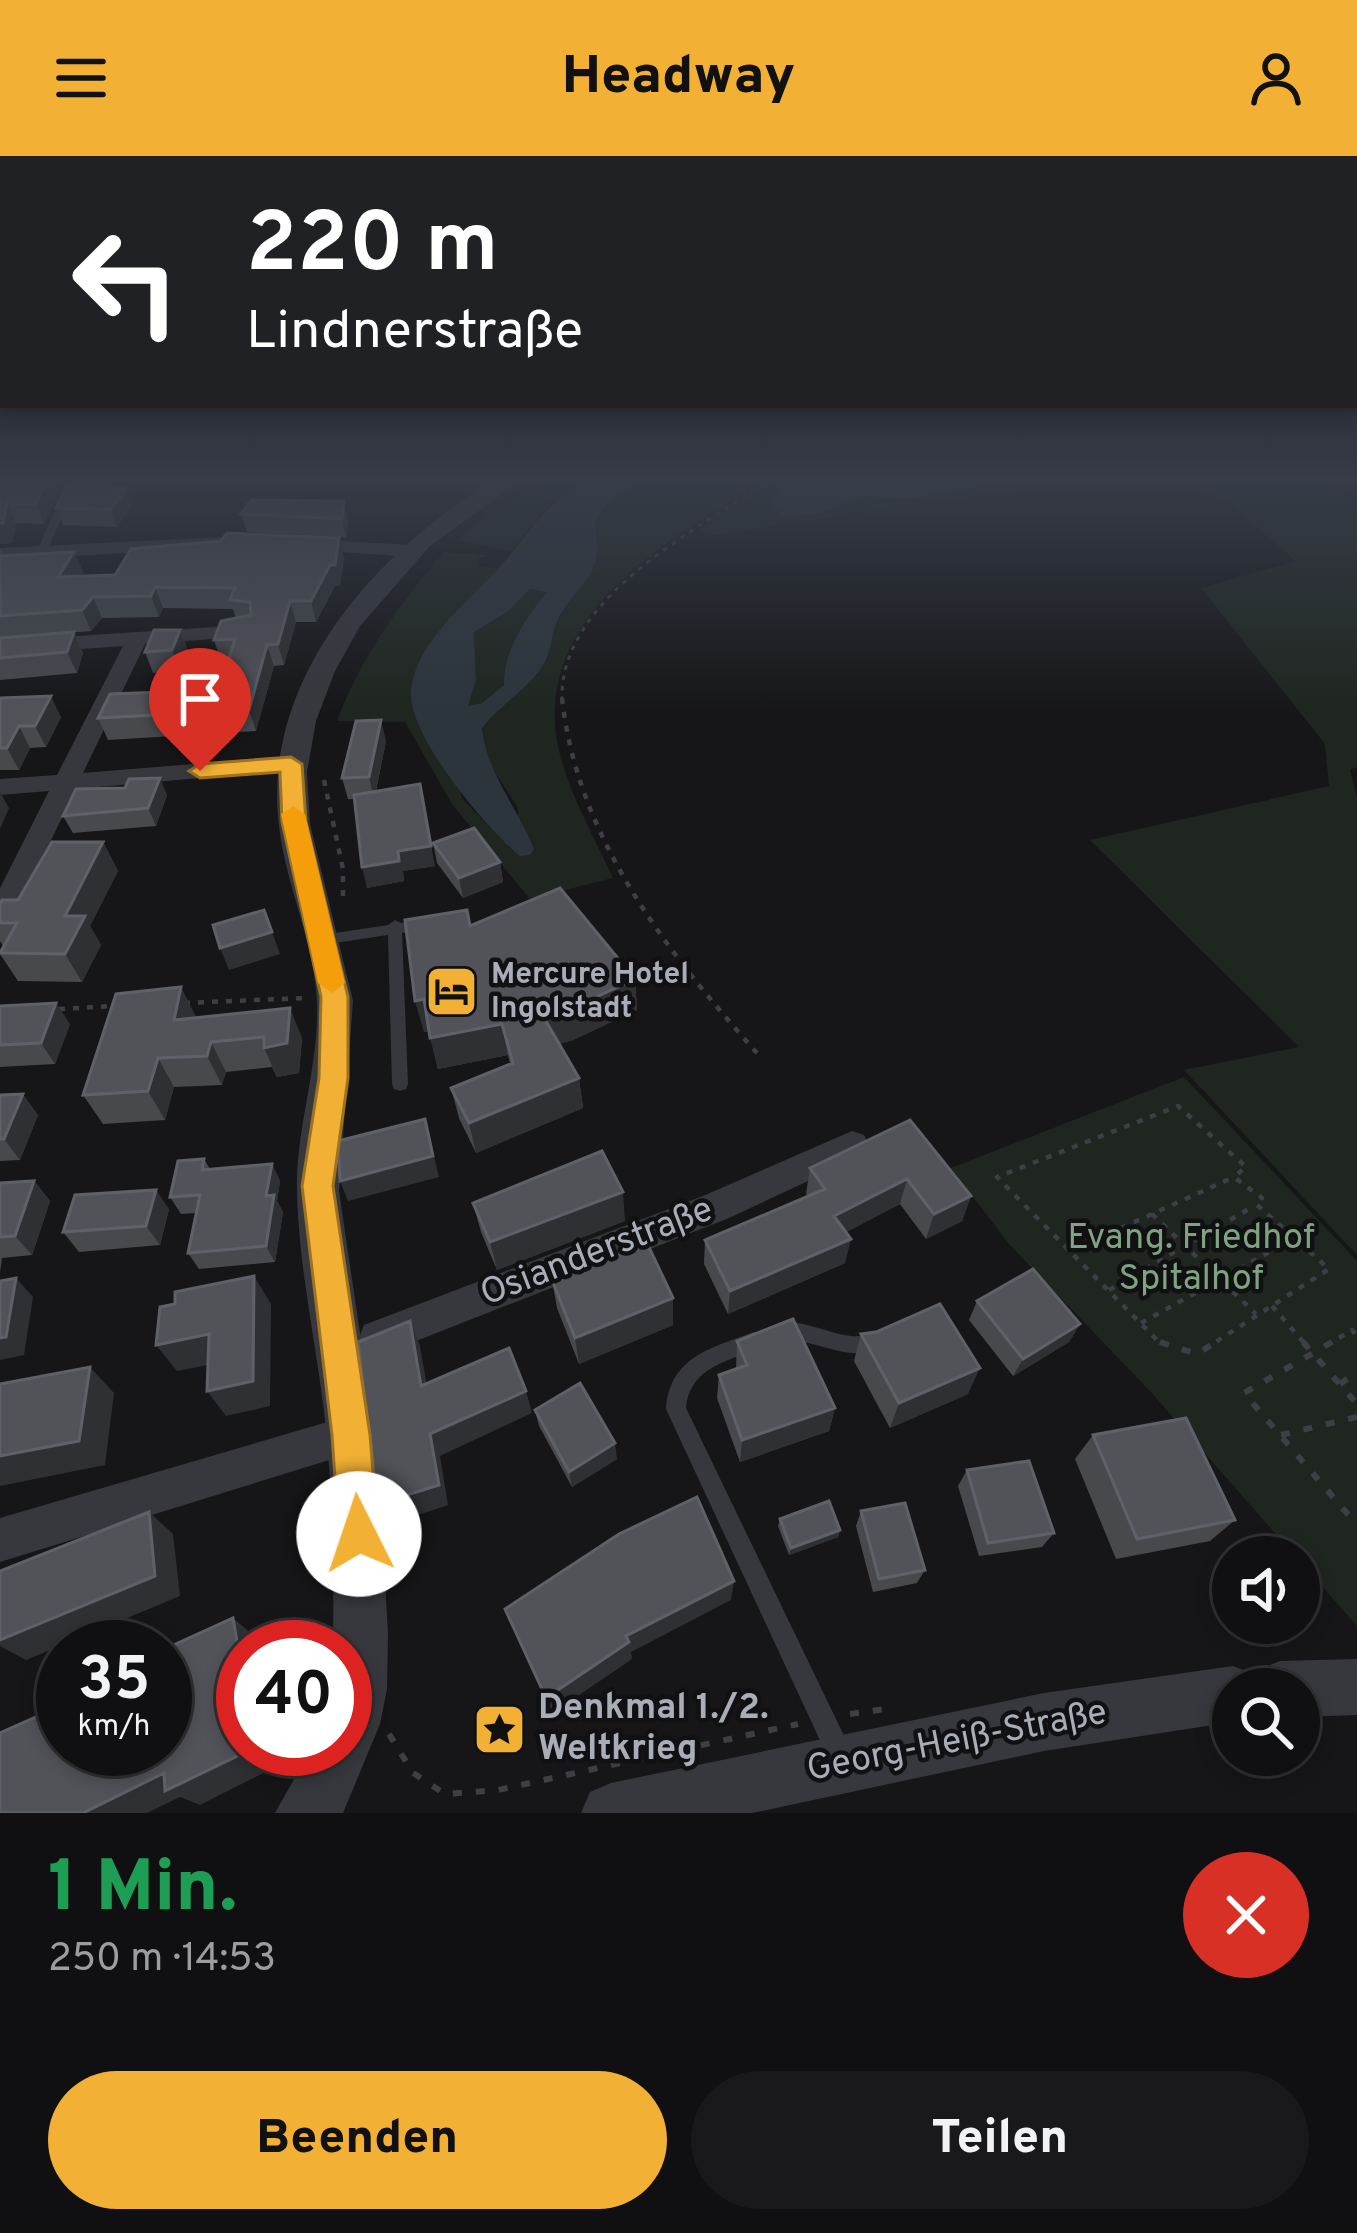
<!DOCTYPE html>
<html lang="de">
<head>
<meta charset="utf-8">
<style>
	:root { --surface:#101012; --page:#19191b; --text:#f1f3f6; --muted:#9c9d9f; --line:#303032; --accent:#f2b134 }
	body { margin:0; font-family:Overpass,sans-serif; background:var(--page); color:var(--text); height:100vh; display:flex; flex-direction:column; font-size:45px; white-space:nowrap }
	* { box-sizing:border-box; margin:0 }
	p { font-size:39px; color:var(--muted) }
	.icon { flex:none; width:66px; height:66px; fill:none; stroke:currentColor; stroke-width:2; stroke-linecap:round; stroke-linejoin:round }
	.map { position:relative; height:1657px; overflow:hidden }
	.panel { display:flex; flex-direction:column; background:var(--surface); flex:1 }
	.panel>* { flex:none }
	.banner { position:absolute; left:0px; top:0px; width:1359px; height:252px; box-shadow:0 6px 18px #0003,0 0 0 3px var(--line); background:#202124; color:#fff; overflow:hidden }
	.fabs { position:absolute; left:1212px; top:1380px; display:grid; gap:24px }
	.fabs a { display:grid; place-items:center; width:108px; height:108px; border-radius:50%; background:var(--surface); box-shadow:0 6px 18px #0003,0 0 0 3px var(--line); font-size:60px }
	.speed { position:absolute; left:36px; top:1464px; display:flex; gap:24px; font-size:60px; font-weight:700; text-align:center }
	.speed>* { display:grid; place-content:center; width:156px; height:156px; border-radius:50%; background:var(--surface); box-shadow:0 6px 18px #0003,0 0 0 3px var(--line); line-height:1 }
	.speed small { font-size:30px; font-weight:400 }
	.speed .limit { border:18px solid #d22; background:#fff; color:#111 }
	.pin { position:absolute; display:grid; place-items:center; width:102px; height:102px; color:#fff; margin:-123px -51px; border-radius:50% 50% 50% 0; rotate:-45deg; box-shadow:0 0 12px #0007 }
	.pin .icon { rotate:45deg }
	.me { position:absolute; width:132px; margin:-66px; rotate:356deg; stroke-linejoin:round; filter:drop-shadow(0 0 9px #0008) }
	.turn { display:flex; align-items:center; gap:42px; height:252px; padding:0 48px; font-size:54px }
	.turn .icon { width:156px; height:156px; stroke-width:2.5 }
	.turn b { display:block; font-size:84px; line-height:102px }
	.round { display:grid; place-items:center; flex:none; width:126px; height:126px; border-radius:63px; background:var(--page) }
	.summary { display:flex; align-items:center; justify-content:space-between; height:204px; padding:0 48px }
	h1 { font-size:72px; font-weight:800; line-height:90px; color:#1e9e55 }
	.cta { display:flex; gap:24px; margin-top:auto; padding:24px 48px }
	.cta a { flex:1; height:138px; border-radius:72px; background:var(--accent); color:#111; font-size:48px; font-weight:800; line-height:138px; text-align:center }
	.cta a+a { background:var(--page); color:var(--text) }
	header { display:flex; justify-content:space-between; align-items:center; height:156px; padding:0 48px; background:var(--accent); color:#111; font-size:54px; font-weight:800 }
	.map>svg:first-child { display:block }
	.green { fill:#1e261f }
	.water { fill:#2c353c; fill-rule:evenodd }
	.lines { fill:none; stroke-linecap:round; stroke-linejoin:round }
	.path-far2 { stroke:#3d3f44; stroke-width:3; stroke-dasharray:4.5 6; stroke-linecap:butt }
	.path-far1 { stroke:#3d3f44; stroke-width:4.5; stroke-dasharray:6 8; stroke-linecap:butt }
	.path { stroke:#3d3f44; stroke-width:6; stroke-dasharray:9 14; stroke-linecap:butt }
	.service { fill:#37383d; fill-rule:evenodd }
	.minor { fill:#37383d; fill-rule:evenodd }
	.tertiary { fill:#37383d; fill-rule:evenodd }
	.wall { fill:#47494d }
	.shaded-wall { fill:#2f3033 }
	.building { fill:#525359; stroke:#5f6168; stroke-width:3 }
	.route { fill:#f2b134; stroke:#9d7322; stroke-width:3 }
	.slow { fill:#f59e0b }
	.labels { text-anchor:middle; dominant-baseline:central; stroke-width:9; stroke-linejoin:round; paint-order:stroke }
	.poi-label { font-size:30px; font-weight:bold; fill:#a8adb8; stroke:#111113; text-anchor:start }
	.near-park-label { font-size:36px; fill:#7fa381; stroke:#111113 }
	.near-street-label { font-size:36px; fill:#a8adb8; stroke:#111113 }
	.near-poi-label { font-size:36px; font-weight:bold; fill:#a8adb8; stroke:#111113; text-anchor:start }
</style>
</head>
<body>
<header><svg class="icon" aria-label="menu" viewBox="0 0 24 24"><path d="M4 6h16M4 12h16M4 18h16"/></svg>Headway<svg class="icon" aria-label="person" viewBox="0 0 24 24"><circle cx="12" cy="8" r="4"/><path d="M4 21q1-7 8-7t8 7"/></svg></header>
<div class="map">
<svg width="1357" height="1657" viewBox="0 0 1357 1657">
	<rect width="100%" height="100%" fill="#161618"/>
	<path class="green" d="M541,326H584L549,347L511,396L458,384L482,362Z
		M640,326H762C669,383 536,458 557,585C566,633 593,678 613,722L530,743L452,648L405,566L337,565C362,499 399,449 444,396L491,399L478,403L476,411L499,412L430,486L462,642L513,695L518,652L485,601L482,571C500,549 525,536 542,511C552,495 551,474 561,459C584,419 603,420 595,367L607,347Z
		M768,326H1068L707,380L699,373Z
		M1171,326H1317L1357,345V611L1350,614L1357,641V1099L1184,914L1299,891L1090,684L1329,630L1325,588L1201,432L1296,405L1227,345Z
		M530,433L548,436C525,462 503,494 504,529L482,547L467,551L476,524L474,476L509,455Z
		M1184,921L1357,1105V1470L1149,1234L1009,1088L951,1012Z"/>
	<path class="water" d="M584,326H640L607,347L595,366C603,421 586,418 561,458C551,474 553,495 542,511C525,536 500,549 482,572C486,616 518,652 534,693L530,699L520,700C487,674 406,577 411,534C416,487 464,449 495,416C529,380 538,353 584,326ZM530,433L547,436C525,463 503,494 504,529L482,547L468,550L476,524L474,476L509,455Z
		M785,326H999L910,343L863,340L817,358L785,360L769,349Z"/>
	<g class="lines">
		<path class="path-far2" d="M562,545C558,444 695,374 768,326"/>
		<path class="path-far1" d="M562,542C577,681 666,795 757,897
			M324,624L343,713V742
			M184,847L305,842
			M59,853L113,850
			M1152,1058L1256,1158
			M1070,1095L1234,1021
			M1109,1134L1254,1050
			M1272,1150L1306,1189
			M1141,1167L1293,1083
			M1169,1189L1158,1185L997,1021L1178,950L1246,1011L1234,1021L1262,1042L1256,1048L1329,1113L1211,1189
			M1327,1189L1352,1174L1357,1180"/>
		<path class="path" d="M1160,1186L1197,1198L1216,1186
			M1303,1186L1357,1248
			M1332,1186L1244,1237L1357,1369
			M1340,1228L1357,1216
			M1281,1279L1357,1261
			M850,1558L893,1552
			M389,1578L413,1617L445,1638L498,1634L798,1568"/>
		<path class="service" d="M65,340L70,343L47,395L39,397L37,395L60,343Z
			M426,763L431,764L433,768L431,772L402,777L408,928L406,933L400,935L394,933L392,928L388,779L322,789L315,784L322,779L388,769L395,764L401,767Z
			M782,1166C807,1165 827,1177 851,1180C862,1181 870,1178 881,1180L884,1187L881,1194C852,1203 832,1192 804,1186C794,1183 785,1184 775,1181L772,1175L775,1169Z
			M754,1176L761,1178L764,1185L761,1192C729,1204 689,1212 686,1252L849,1590L852,1599L849,1608L840,1611L831,1608L666,1253C670,1200 712,1192 754,1176Z"/>
		<path class="minor" d="M245,380L252,382V390L0,404V392Z
			M305,383L412,389L422,395L412,401L298,393L295,389Z
			M245,469L253,470V480L145,488L83,617L291,600L303,608L300,613L76,633L14,760L0,770V732L49,635L0,639V623L57,619L123,490L0,499V485Z
			M852,975L864,979L869,989L864,999L729,1062L378,1200L364,1195L359,1182L364,1169L703,1040Z
			M351,1259L365,1265L371,1279L365,1293L0,1406V1362Z"/>
		<path class="tertiary" d="M492,326H518L430,390L360,470L335,515L316,565L307,616L310,668L353,845L339,1035L378,1299L388,1478L387,1533L380,1568L343,1657H275L311,1593H345V1491H333C334,1412 333,1333 324,1255C315,1182 299,1111 297,1038C295,974 319,912 317,848C315,787 286,731 279,670C261,524 375,396 492,326Z
			M1357,1503V1559L1299,1561V1533H1233V1566L1044,1595L752,1657H581L590,1636L611,1627L1044,1537L1233,1510L1253,1518L1256,1524L1260,1513L1280,1505Z"/>
	</g>
	<path class="wall" d="M0,326H52L56,336L54,338L56,342L44,368L16,367L12,387L0,388Z
		M112,332H127L133,348L117,371L63,369L56,352Z
		M241,358L348,364L346,381L247,376Z
		M0,392L4,400L74,396L83,416L80,420L344,402L340,429L335,430L316,466H296L284,509L274,510L256,575L108,584L98,562L221,527L228,505H221L214,484L236,462L233,453L163,452L159,461L102,462L91,475L11,481L74,476L83,497L77,517L0,524Z
		M180,474L188,495L180,515L153,517L145,496Z
		M0,542L61,561L46,591L30,592L19,614H0Z
		M386,585L376,635L435,710L403,715L404,725L367,732L354,643H348L342,622Z
		M167,639L156,670L73,677L63,660Z
		M103,686L118,715L90,770L101,789L82,826L18,825L0,798L3,790L0,785V748L18,744Z
		M433,687L500,706L503,726L463,742L437,707Z
		M470,770L635,823L637,854L573,884L559,888L579,922L583,952L476,997L459,962L451,932L510,908L508,899L438,913L429,875L424,876Z
		M0,850L70,868L55,908L0,911Z
		M196,862L302,882L299,917L277,921L272,911L226,916L222,929L174,931L165,964L103,968L83,939Z
		M0,939L38,959L20,1004L0,1005Z
		M910,964L971,1040L962,1065L926,1083L900,1048L846,1076L845,1107L728,1158L704,1108L705,1084L808,1041L806,1038L810,1012Z
		M204,1003L210,1013L272,1008L280,1025L277,1045L283,1056L275,1106L199,1113L188,1097L196,1057L181,1058L170,1041Z
		M34,1025L50,1045L32,1099L2,1102L0,1116V1027Z
		M473,1047L625,1065L497,1114L481,1076Z
		M169,1053L160,1089L79,1096L63,1076Z
		M552,1124L673,1142V1169L579,1208L557,1152Z
		M977,1145L1080,1168L1069,1186L1013,1220L969,1164Z
		M861,1178L968,1238L890,1272L854,1205Z
		M737,1185L835,1252L829,1275L740,1306L717,1242L719,1219L736,1213Z
		M535,1254L617,1303L572,1331L539,1270Z
		M1093,1279L1235,1364L1210,1385L1116,1403L1075,1303Z
		M967,1314L1054,1377L1042,1391L979,1400L958,1330Z
		M861,1355L925,1414L917,1427L873,1436L856,1370Z
		M780,1363L840,1374L838,1381L789,1399L778,1370Z"/>
	<path class="shaded-wall" d="M43,326H52L56,336L54,338L56,342L44,368L36,348Z
		M127,332L133,348L117,371L110,354Z
		M344,345L348,364L346,381L342,363Z
		M7,347L16,367L12,387L0,388V367Z
		M339,382L344,402L340,429L335,430L316,466L311,445Z
		M74,396L83,416L67,442L58,421Z
		M155,431L163,452L159,461L151,440Z
		M93,441L102,462L91,475L82,454Z
		M290,445L296,466L284,509L278,488Z
		M180,474L188,495L180,515L172,494Z
		M74,476L83,497L77,517L67,496Z
		M267,489L274,510L256,575L249,554Z
		M51,540L61,561L46,591L35,570Z
		M381,564L386,585L374,643L369,621Z
		M19,570L30,592L19,614L7,592Z
		M160,622L167,639L156,670L148,652Z
		M0,636L9,652L0,673Z
		M424,649L435,710L403,715L404,725L367,732L362,711L398,695Z
		M103,686L118,715L90,770L101,789L82,826L65,798V760Z
		M500,706L503,726L463,742L459,722Z
		M264,754L280,798L229,814L220,792Z
		M635,823L637,854L573,884L547,891L543,860Z
		M181,831L196,861L174,864Z
		M424,843L432,874L424,876L415,845Z
		M56,847L70,868L55,908L41,887Z
		M290,852L302,882L299,917L277,921L264,892Z
		M502,868L508,899L438,913L430,882Z
		M211,886L226,916L222,929L207,900Z
		M158,902L174,931L165,964L148,935Z
		M579,922L583,952L476,997L469,967Z
		M23,938L38,959L20,1004L4,983Z
		M425,963L439,1021L348,1045L340,1025Z
		M272,1008L280,1025L277,1045L283,1056L275,1106L266,1090V1040Z
		M907,1023L900,1048L829,1085L834,1060Z
		M34,1025L50,1045L32,1099L15,1080Z
		M156,1034L169,1053L160,1089L146,1070Z
		M623,1036L625,1065L497,1114L490,1086Z
		M971,1040L962,1065L926,1083L934,1058Z
		M851,1083L845,1107L728,1158L730,1135Z
		M254,1120L271,1148L270,1250L226,1260L207,1235Z
		M16,1122L33,1141L24,1199L0,1204V1182Z
		M673,1142V1169L579,1208L575,1182Z
		M410,1165L420,1190L431,1253L421,1230Z
		M1080,1168L1069,1186L1013,1220L1023,1203Z
		M209,1178L228,1205L177,1215L156,1189Z
		M90,1211L114,1237L105,1309L0,1330V1300Z
		M980,1212L968,1238L890,1272L899,1247Z
		M526,1235L532,1257L440,1300L448,1349L391,1368L378,1348L430,1278Z
		M835,1252L829,1275L740,1306L742,1284Z
		M615,1287L617,1303L572,1331L569,1316Z
		M149,1356L173,1378L180,1440L26,1504L0,1490V1484Z
		M840,1374L838,1381L789,1399L791,1392Z
		M734,1425L731,1444L631,1496L632,1503L553,1557L546,1542L626,1480Z
		M233,1462L260,1485L262,1491H243V1521Z
		M252,1593H280L283,1607L200,1649L180,1641L147,1657H83L164,1617Z"/>
	<path class="building" d="M0,326H46L36,348L7,347L3,367H0Z
		M68,326H109L105,332H127L110,354L56,352Z
		M251,344L344,345L342,363L241,358Z
		M227,377L339,382L335,409H330L311,445H290L278,488L267,489L249,554L98,562L110,538L191,535L193,529L221,527L235,483L214,484L221,465L251,459L250,446L230,444L235,432L155,431L151,440L93,441L82,454L0,460V400L74,396L58,421L115,419L131,393L221,385Z
		M154,474H180L172,494L145,496Z
		M74,476L67,496L0,502V482Z
		M51,540L35,570H19L7,592H0V542Z
		M381,564L369,621L342,622L356,565Z
		M160,622L148,652L63,660L76,633L125,632L129,623Z
		M420,628L431,690L398,695L399,705L362,711L354,639Z
		M474,672L500,706L459,722L433,687Z
		M52,686H103L65,760H85L65,798L0,797L17,767H0V748L2,744H18Z
		M560,732L635,823L570,853L543,860L579,922L469,967L451,932L513,907L502,868L430,882L424,843L415,845L405,764L467,754L470,770Z
		M264,754L272,776L220,792L213,769Z
		M181,831L174,864L290,852L287,887L264,892V881L211,886L207,900L158,902L148,935L83,939L116,838Z
		M56,847L41,887L0,889V850Z
		M23,938L4,983H0V939Z
		M425,963L433,1000L340,1025L338,985Z
		M910,964L971,1040L934,1058L907,1023L834,1060L851,1083L730,1135L705,1084L825,1033L810,1012Z
		M602,995L623,1036L490,1086L473,1047Z
		M204,1003L202,1014L272,1008L266,1040L274,1039L266,1090L188,1097L200,1039L170,1041L178,1005Z
		M34,1025L15,1080L0,1081V1027Z
		M156,1034L146,1070L63,1076L75,1039Z
		M647,1087L673,1142L575,1182L552,1124Z
		M1033,1113L1080,1168L1023,1203L977,1145Z
		M254,1120L253,1225L207,1235L209,1178L156,1189L160,1151L175,1148V1136Z
		M16,1122L6,1181L0,1182V1125Z
		M940,1148L980,1212L899,1247L861,1178L876,1176Z
		M793,1163L835,1252L742,1284L719,1219L747,1209L737,1185Z
		M410,1165L421,1230L509,1192L526,1235L430,1278L439,1329L378,1348L358,1186Z
		M90,1211L79,1285L0,1300V1228Z
		M580,1227L615,1287L569,1316L535,1254Z
		M1186,1262L1235,1364L1137,1383L1093,1279Z
		M1029,1305L1054,1377L988,1387L967,1314Z
		M697,1341L734,1425L626,1480L629,1486L546,1542L505,1453L619,1378Z
		M829,1345L840,1374L791,1392L780,1363Z
		M905,1347L925,1414L879,1423L861,1355Z
		M149,1356L155,1420L0,1484V1415Z
		M233,1462L243,1521V1593H252L165,1635L164,1617L83,1657H0V1577L63,1549V1593H165V1493Z"/>
	<linearGradient id="sky" x2="0" y2="1"><stop stop-color="#0c0c0d"/><stop offset="0.58" stop-color="#363c48"/><stop offset="1" stop-color="#363c48" stop-opacity="0"/></linearGradient>
	<rect width="1357" height="558" fill="url(#sky)"/>
	<path class="route" d="M291,601L302,608L306,666L348,841V922L333,1030L370,1279L378,1378L373,1392L359,1398L345,1392L339,1378L332,1279L302,1030L319,922L321,841L282,666L280,616L200,622L189,615L200,608Z"/>
	<path class="slow" d="M293,650L305,658L345,827L332,837L318,827L281,658Z"/>
	<defs>
		<symbol id="hotel-square" viewBox="-11 -11 22 22"><rect x="-9" y="-9" width="18" height="18" rx="4" fill="#f2b134" stroke="#111113"/><path d="M-6-4.5h1.5V1H6V5H4.5V3h-9V5H-6ZM-4 0a1.8 1.8 0 1 1 3.6 0ZM.5 0V-2.5h3Q6-2.5 6 0Z" fill="#111"/></symbol>
		<symbol id="sight-square" viewBox="-11 -11 22 22"><rect x="-9" y="-9" width="18" height="18" rx="4" fill="#f2b134" stroke="#111113"/><path d="M0-6L1.8-2.2L6-1.7L2.9 1.2L3.7 5.4L0 3.3L-3.7 5.4L-2.9 1.2L-6-1.7L-1.8-2.2Z" fill="#111"/></symbol>
	</defs>
	<g fill-rule="evenodd">
		<use href="#hotel-square" x="422" y="806" width="59" height="59"/>
		<use href="#sight-square" x="470" y="1544" width="59" height="59"/>
	</g>
	<g class="labels">
		<g class="poi-label">
			<text x="491" y="819">Mercure Hotel<tspan x="491" dy="34">Ingolstadt</tspan></text>
		</g>
		<g class="near-park-label">
			<text x="1191" y="1083">Evang. Friedhof<tspan x="1191" dy="41">Spitalhof</tspan></text>
		</g>
		<g class="near-street-label">
			<text transform="translate(597 1097) rotate(-21)">Osianderstraße</text>
			<text transform="translate(957 1586) rotate(-11)">Georg-Heiß-Straße</text>
		</g>
		<g class="near-poi-label">
			<text x="538" y="1553">Denkmal 1./2.<tspan x="538" dy="41">Weltkrieg</tspan></text>
		</g>
	</g>
</svg>
<div class="fabs">
<a><svg class="icon" aria-label="sound" viewBox="0 0 24 24"><path d="M4 9h4l5-4v14l-5-4H4zM17 9q2 3 0 6"/></svg></a>
<a><svg class="icon" aria-label="search" viewBox="0 0 24 24"><circle cx="10" cy="10" r="6"/><path d="M15 15l6 6"/></svg></a>
</div>
<div class="speed"><div>35<small>km/h</small></div><div class="limit">40</div></div>
<div class="pin" style="left:200px;top:615px;background:#d93025"><svg class="icon" aria-label="arrive" viewBox="0 0 24 24"><path d="M6 21V4h12l-3 4 3 4H6"/></svg></div>
<svg class="me" style="left:359px;top:1378px" viewBox="-20 -20 40 40"><circle r="19" fill="#fff"/><path d="M0-13L10 11 0 6-10 11z" fill="#f2b134"/></svg>
<div class="banner">
<div class="turn"><svg class="icon" aria-label="left" viewBox="0 0 24 24"><path d="M17 20v-9H6M10 6l-5 5 5 5"/></svg><div><b>220 m</b>Lindnerstraße</div></div>
</div>
</div>
<section class="panel">
<div class="summary"><div><h1>1 Min.</h1><p>250 m · 14:53</p></div><a class="round" style="background:#d93025;color:#fff"><svg class="icon" aria-label="close" viewBox="0 0 24 24"><path d="M6 6l12 12M18 6L6 18"/></svg></a></div>
<div class="cta"><a>Beenden</a><a>Teilen</a></div>
</section>
</body>
</html>
